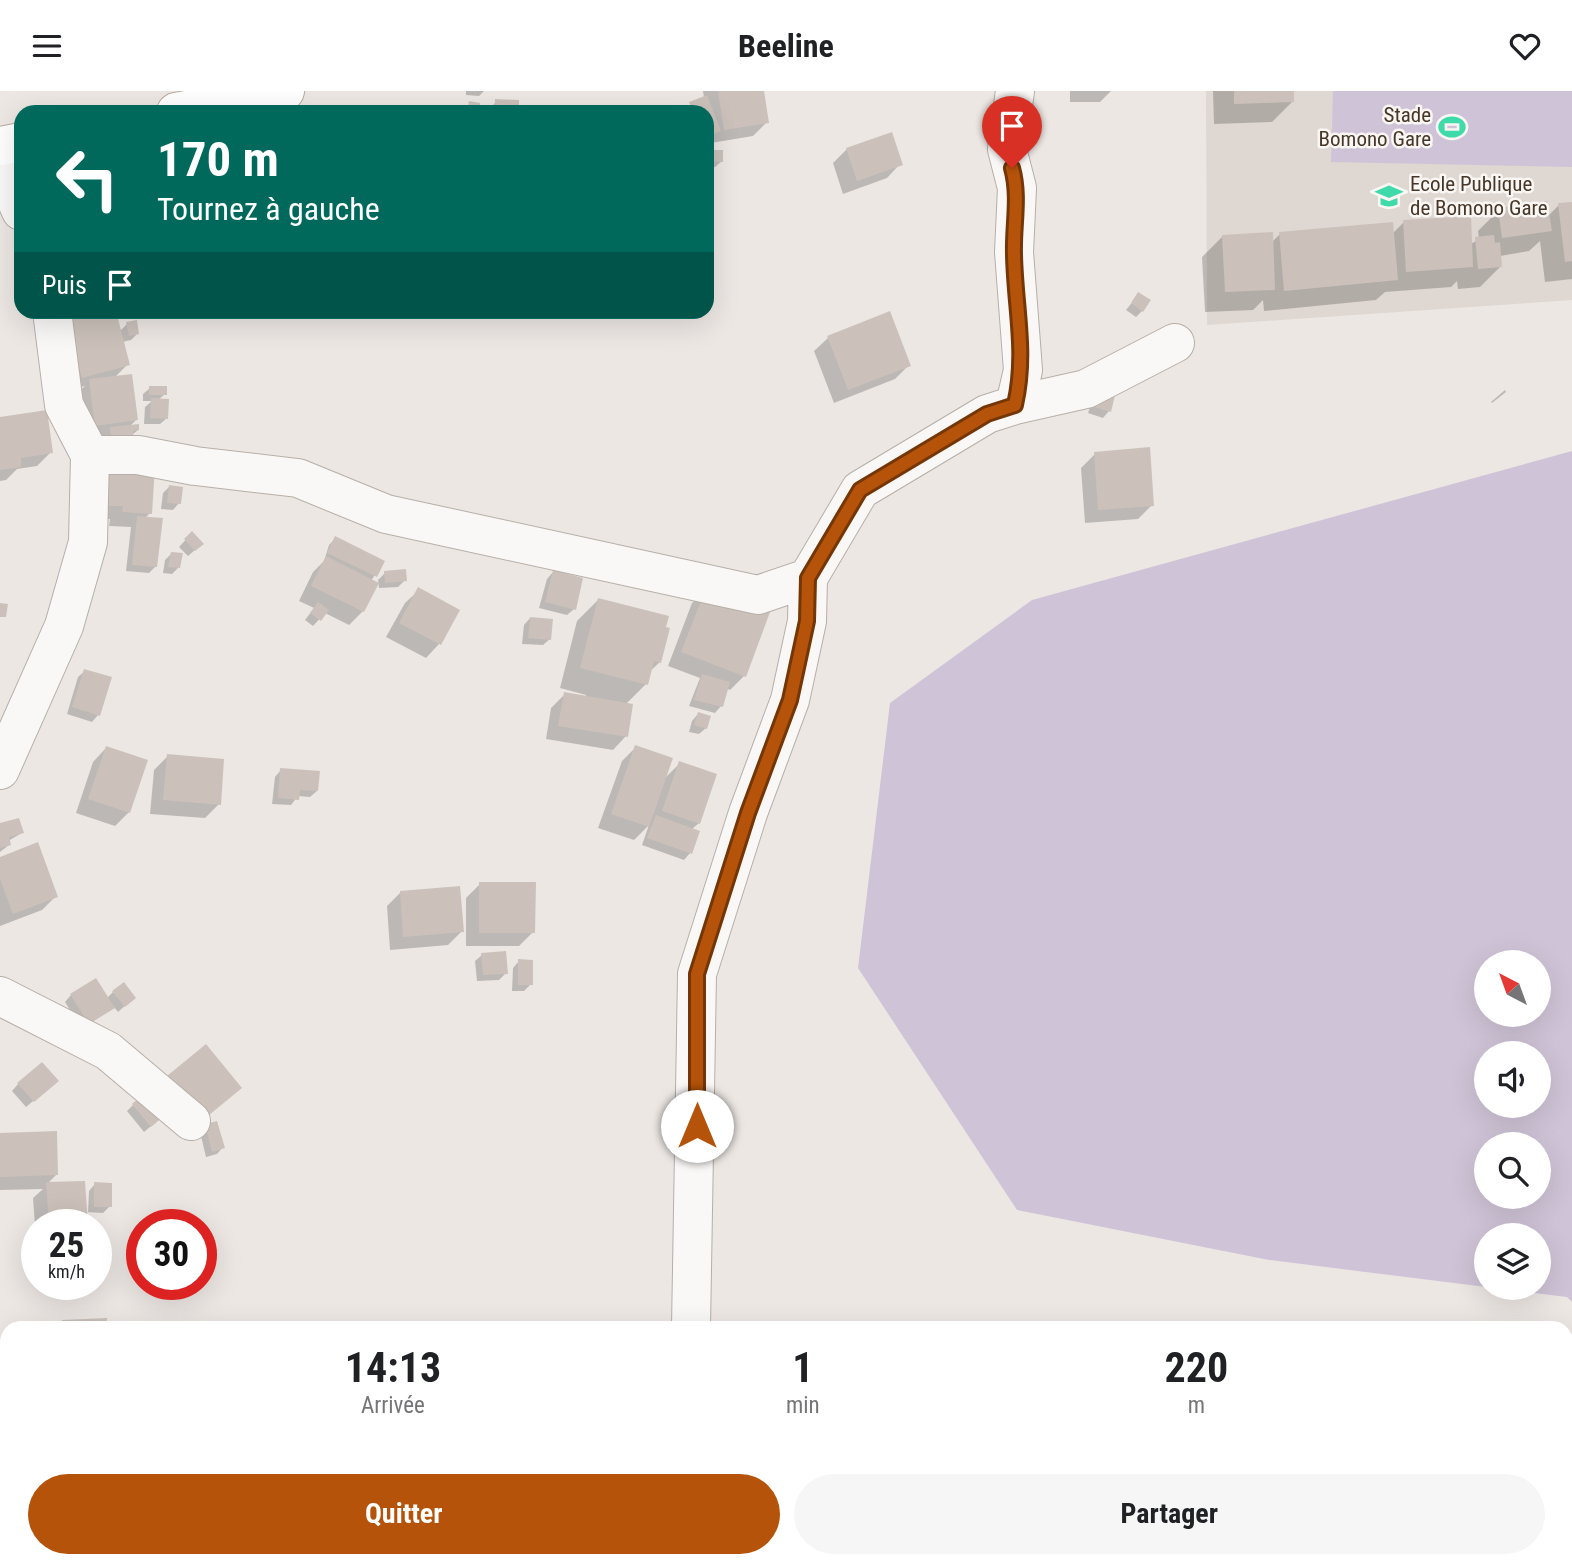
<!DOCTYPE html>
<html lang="fr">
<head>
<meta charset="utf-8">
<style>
	:root { --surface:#fff; --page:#f6f6f6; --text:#202124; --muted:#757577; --accent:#b45309 }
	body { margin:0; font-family:"Roboto Condensed",sans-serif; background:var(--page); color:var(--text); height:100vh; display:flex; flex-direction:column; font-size:26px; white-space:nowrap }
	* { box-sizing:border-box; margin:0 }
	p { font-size:23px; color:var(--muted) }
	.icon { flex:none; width:38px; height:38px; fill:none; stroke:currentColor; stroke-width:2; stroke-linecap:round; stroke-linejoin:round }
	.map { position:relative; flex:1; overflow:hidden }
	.details { position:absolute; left:0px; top:1230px; width:1573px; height:247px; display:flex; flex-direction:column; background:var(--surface); border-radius:21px 21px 0 0; box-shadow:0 7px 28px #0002 }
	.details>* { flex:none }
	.guide { position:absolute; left:14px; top:14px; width:700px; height:214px; border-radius:21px; box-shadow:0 7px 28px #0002; background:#00695c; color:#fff; overflow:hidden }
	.needle { width:46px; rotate:319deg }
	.buttons { position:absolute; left:1474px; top:859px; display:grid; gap:14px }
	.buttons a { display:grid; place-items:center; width:77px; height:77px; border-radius:50%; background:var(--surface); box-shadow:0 7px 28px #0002; font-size:35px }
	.speed { position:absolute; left:21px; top:1118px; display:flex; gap:14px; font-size:35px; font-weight:700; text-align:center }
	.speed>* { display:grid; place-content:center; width:91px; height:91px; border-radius:50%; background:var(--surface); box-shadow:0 7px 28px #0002; line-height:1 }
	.speed small { font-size:18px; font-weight:400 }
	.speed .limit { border:10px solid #d22; background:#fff; color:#111 }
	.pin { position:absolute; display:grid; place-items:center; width:60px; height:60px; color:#fff; margin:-72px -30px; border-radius:50% 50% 50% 0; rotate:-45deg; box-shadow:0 0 7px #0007 }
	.pin .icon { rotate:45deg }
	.me { position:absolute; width:77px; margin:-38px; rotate:0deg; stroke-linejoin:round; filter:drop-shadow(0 0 5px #0008) }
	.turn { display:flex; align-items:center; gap:24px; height:147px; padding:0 28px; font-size:32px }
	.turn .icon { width:91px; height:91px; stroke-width:2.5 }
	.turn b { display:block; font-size:49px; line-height:60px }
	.then { display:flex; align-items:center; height:66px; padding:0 28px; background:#0003; gap:14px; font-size:26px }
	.eta { display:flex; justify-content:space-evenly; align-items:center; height:119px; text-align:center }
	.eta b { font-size:42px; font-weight:700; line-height:49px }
	.primary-button { display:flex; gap:14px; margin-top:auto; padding:14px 28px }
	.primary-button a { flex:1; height:80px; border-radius:42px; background:var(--accent); color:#fff; font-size:28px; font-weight:700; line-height:80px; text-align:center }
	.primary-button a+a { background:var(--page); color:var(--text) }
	header { display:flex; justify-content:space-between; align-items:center; height:91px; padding:0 28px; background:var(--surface); font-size:32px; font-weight:700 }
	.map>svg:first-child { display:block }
	.built { fill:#dfd7d1 }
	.green { fill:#cfc4d7; fill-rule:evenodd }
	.shadow { fill:#0003 }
	.building { fill:#cbc1ba }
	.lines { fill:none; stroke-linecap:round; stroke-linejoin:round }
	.minor-casing { stroke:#b7afa7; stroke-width:40 }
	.major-casing { stroke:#b9aca1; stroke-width:40 }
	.minor { stroke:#faf8f7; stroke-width:38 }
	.major { stroke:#fff; stroke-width:38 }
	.route-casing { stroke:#753606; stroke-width:18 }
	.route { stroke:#b45309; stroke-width:12 }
	.labels { text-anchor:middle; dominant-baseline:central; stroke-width:5; stroke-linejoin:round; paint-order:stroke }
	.poi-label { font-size:21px; fill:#463729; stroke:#f9f6f3; text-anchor:end }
</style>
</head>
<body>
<header><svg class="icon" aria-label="menu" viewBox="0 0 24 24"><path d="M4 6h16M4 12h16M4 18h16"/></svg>Beeline<svg class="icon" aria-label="heart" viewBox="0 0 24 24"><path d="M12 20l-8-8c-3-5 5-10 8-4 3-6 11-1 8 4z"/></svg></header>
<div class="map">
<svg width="1572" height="1476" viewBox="0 0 1572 1476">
	<rect width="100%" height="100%" fill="#ece7e3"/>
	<path class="built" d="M1206,0H1572V209L1207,234Z"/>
	<path class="green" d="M1333,0H1572V76L1331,71Z
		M1572,360V1211L1567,1206L1494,1197H1538V1144H1486V1196L1269,1169L1017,1119L858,877L890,612L1032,509ZM1486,872H1538V924H1486ZM1486,962H1538V1015H1486ZM1486,1054H1538V1106H1486Z"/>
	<path class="shadow" d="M466,0H484L479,5L466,4Z
		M703,0H762L767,31L753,45L711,52L710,47L707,48L710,46L707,21L684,19L704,7Z
		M1070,0H1111L1100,11H1070Z
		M1213,0H1292L1293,10L1272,31L1214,33Z
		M496,10L517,21H489Z
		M847,58L900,73L887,87L843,103L833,72Z
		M710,61L722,70L715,76H707V64Z
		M1572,112V188L1545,191L1540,150L1529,160L1500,165L1501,175L1480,196L1458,198L1457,190L1451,196L1385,201L1376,209L1264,220L1263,209L1253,219L1205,221L1202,166L1223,145L1271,152L1280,143L1393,142L1404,131L1471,153L1479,148L1478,140L1499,119L1548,125L1559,114Z
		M1139,203L1142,220L1136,226L1126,219Z
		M46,220H131L115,224L119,241L127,233L137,243L131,249L122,251L128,273L114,287L136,329L129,336L138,339L132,344L106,358L104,345L82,348L76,303L85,295L68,299Z
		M889,223L909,274L895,288L834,312L814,260L828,247Z
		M150,297L165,303L158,309L167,327L160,333H144L145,316L152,310H143V303Z
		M1505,299L1506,301L1492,312L1491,311Z
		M1094,304L1109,320L1103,327L1088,322Z
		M0,327L51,361L37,375L17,378L6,389L0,390Z
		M1095,363L1152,414L1138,428L1085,432L1081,377Z
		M96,389L150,422L145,427L156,475L149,482L126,480L131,436L109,435L110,428H94Z
		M169,396L179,412L173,419L161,418L163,402Z
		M192,442L202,453L188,465L179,456Z
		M336,447L383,471L371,490L363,520L349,534L325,522L313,535L305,529L314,517L299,510L313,481L324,470L329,454Z
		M171,463L178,477L172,483L163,482L165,469Z
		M553,481L574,518L567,524L539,517L547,488Z
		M385,482L405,489L398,496L379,497L378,489Z
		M419,499L458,520L439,553L426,567L386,546L405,512Z
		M706,499L744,585L730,599L726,597L721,615L715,622L689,615L700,587L668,575L692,512Z
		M598,509L660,571L649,581L646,593L626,613V645L613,659L546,648L551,617L565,603L585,607L586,604L560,597L577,530Z
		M530,527L550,548L543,554L522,553L524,534Z
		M85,580L98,624L92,631L67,623L78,586Z
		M698,623L706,637L699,643L689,641L692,630Z
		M636,656L665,687L680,672L699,732L692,738L698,741L690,762L684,769L642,754L649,734L634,749L598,737L622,670Z
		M106,657L129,721L115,735L76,722L93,671Z
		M168,665L219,713L205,727L150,723L154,679Z
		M281,679L317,700L310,706L298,705L291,714L272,713L275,686Z
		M0,733L22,742L8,750L9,754L0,761Z
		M0,768L56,805L42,819L0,835Z
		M480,793L533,841L519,855H466V807Z
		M400,802L462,840L448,854L390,859L387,815Z
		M482,864L506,882L499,889L477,890L475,870Z
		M519,870L531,893L524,900H512L513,877Z
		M113,901L127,913L118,921L114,916L82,938L65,911L71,904L107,907Z
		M18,993L50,996L26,1016L12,1000Z
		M133,1014L156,1031L144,1041L127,1020Z
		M206,1035L223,1056L217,1063L206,1066L200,1041Z
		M0,1044L56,1084L47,1093L85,1121H88L89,1100L95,1093L110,1115L103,1122L85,1121V1134H37L36,1148L33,1107L43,1098L0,1099Z
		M105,1229L106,1237H56L63,1230Z
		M139,1470H196L197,1476H140Z"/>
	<path class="building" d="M718,0H764L769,32L724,39Z
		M1234,0H1294V11L1234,13Z
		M707,4L721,40L707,45V21H693L689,11Z
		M495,8L519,9V21H495Z
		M469,10L480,12L479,21H467Z
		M892,41L903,74L857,90L846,57Z
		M709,59H723V71L709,70Z
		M1547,110L1552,140L1502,147L1498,117Z
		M1572,111V170L1565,171L1558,112Z
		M1471,125L1473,176L1406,181L1403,129Z
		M1393,131L1398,189L1284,200L1279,141Z
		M1273,141L1275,199L1225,201L1222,144Z
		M1494,144L1495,152L1500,151L1502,176L1478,178L1475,146Z
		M1138,201L1151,209L1143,221L1131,212Z
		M63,220H116L130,274L82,287Z
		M890,220L911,275L848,299L827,245Z
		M137,229L139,243L129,245L126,231Z
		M132,283L138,329L95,335L89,288Z
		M149,295H167V304H149Z
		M1099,295L1116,300L1111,321L1094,316Z
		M151,307L169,308L168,328L150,327Z
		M47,319L53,362L21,367V376L0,379V326Z
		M139,333V339L133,340L134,350L112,352L110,336Z
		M1150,356L1154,415L1098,419L1094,361Z
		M109,373L155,375L152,423L122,421L123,415H107Z
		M169,394L183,396L181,413L167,412Z
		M137,425L163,427L157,476L132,474Z
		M192,440L204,453L195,460L184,448Z
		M335,445L385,470L377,486L327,462Z
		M171,461L183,462L180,477L168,476Z
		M326,465L379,492L364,521L311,495Z
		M406,478L407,490L385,492L384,480Z
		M553,479L583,487L576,519L545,511Z
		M418,496L460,519L441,554L399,532Z
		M706,497L770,521L746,586L681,561Z
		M598,507L669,525L666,536L670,537L661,572L654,570L648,594L580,577Z
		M318,511L329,519L321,530L310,522Z
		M0,512L8,513L6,526H0Z
		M530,526L553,528L551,549L528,547Z
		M84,578L112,586L100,625L72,616Z
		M702,583L730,591L723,616L694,609Z
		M564,601L633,613L628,646L558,635Z
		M698,621L711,625L707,638L694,634Z
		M635,654L673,667L649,736L611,723Z
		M106,655L148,669L130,722L88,708Z
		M167,663L224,668L221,714L163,709Z
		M679,670L717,683L700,733L662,720Z
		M280,677L320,680L318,700L300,699L299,709L278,707Z
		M656,724L700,740L692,763L647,747Z
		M19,727L24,742L9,746L11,754L0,757V732Z
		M38,751L58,806L13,823L0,788V766Z
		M479,791H536L535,842H479Z
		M460,795L464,841L403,846L400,800Z
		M506,860L508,883L483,884L481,862Z
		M518,868L533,869V894H518Z
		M96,887L115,917L89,933L70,903Z
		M124,891L136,907L125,916L112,900Z
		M206,953L242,997L203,1029L167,985Z
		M42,971L59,990L34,1011L17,992Z
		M145,1002L164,1025L151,1036L132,1013Z
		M217,1030L225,1057L212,1061L205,1033Z
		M57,1040L58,1084L0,1086V1042Z
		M85,1090L88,1134H49L46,1091Z
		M94,1091L112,1092V1116H94Z
		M107,1227V1237H62V1229Z
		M153,1470H198V1476H154Z
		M718,1470H895V1476H719Z"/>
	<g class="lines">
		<defs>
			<path id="minor" d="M0,72L21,120
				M1015,314L1086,298L1175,252
				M90,364H138L195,375L298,387L386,423L758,504L808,487L860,399L987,323L1015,314L1023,279L1014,161L1017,97L1007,58L1015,0
				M0,679L64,535L88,451L90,364L64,314L52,220
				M0,905L108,960L191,1030
				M691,1237L697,883L748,722L790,609L807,530L808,487
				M650,1476L653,1470"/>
			<path id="major" d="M176,21L285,0
				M0,55L21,51"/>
		</defs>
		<use href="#minor" class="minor-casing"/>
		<use href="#major" class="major-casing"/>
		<use href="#minor" class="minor"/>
		<use href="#major" class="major"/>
	</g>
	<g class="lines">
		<defs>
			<path id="route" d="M697,1035V883L748,722L790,609L807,530L808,487L860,399L987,323L1015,314C1027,261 1015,217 1014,163C1013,134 1020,106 1012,77"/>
		</defs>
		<use href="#route" class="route-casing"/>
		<use href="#route" class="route"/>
	</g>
	<defs>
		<symbol id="stadium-bare" viewBox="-9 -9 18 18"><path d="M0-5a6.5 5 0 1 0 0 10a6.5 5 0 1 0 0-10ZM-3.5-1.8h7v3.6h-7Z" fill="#3fdaaa" stroke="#f9f6f3" stroke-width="2.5" paint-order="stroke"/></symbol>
		<symbol id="school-bare" viewBox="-9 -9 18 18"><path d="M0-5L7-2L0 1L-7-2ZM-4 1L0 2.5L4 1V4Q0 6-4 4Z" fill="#3fdaaa" stroke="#f9f6f3" stroke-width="2.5" paint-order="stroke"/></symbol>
	</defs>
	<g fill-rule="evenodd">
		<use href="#stadium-bare" x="1433" y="17" width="38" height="38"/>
		<use href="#school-bare" x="1370" y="86" width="38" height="38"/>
	</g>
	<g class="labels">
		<g class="poi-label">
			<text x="1431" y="24">Stade<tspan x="1431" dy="24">Bomono Gare</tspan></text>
			<text x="1410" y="93" text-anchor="start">Ecole Publique<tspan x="1410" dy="24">de Bomono Gare</tspan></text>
		</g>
	</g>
</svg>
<div class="buttons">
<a><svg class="needle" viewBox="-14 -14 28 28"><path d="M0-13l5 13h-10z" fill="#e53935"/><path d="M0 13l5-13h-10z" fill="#757577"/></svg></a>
<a><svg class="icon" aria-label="sound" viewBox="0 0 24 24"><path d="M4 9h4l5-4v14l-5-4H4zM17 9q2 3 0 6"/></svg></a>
<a><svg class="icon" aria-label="search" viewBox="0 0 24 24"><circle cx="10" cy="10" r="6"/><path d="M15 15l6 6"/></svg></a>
<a><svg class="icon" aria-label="layers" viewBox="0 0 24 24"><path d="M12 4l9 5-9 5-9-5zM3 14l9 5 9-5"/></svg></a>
</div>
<div class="speed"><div>25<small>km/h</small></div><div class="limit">30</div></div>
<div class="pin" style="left:1012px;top:77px;background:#d93025"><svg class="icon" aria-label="arrive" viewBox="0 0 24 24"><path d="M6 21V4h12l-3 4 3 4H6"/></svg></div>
<svg class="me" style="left:697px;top:1035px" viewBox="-20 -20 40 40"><circle r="19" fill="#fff"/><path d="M0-13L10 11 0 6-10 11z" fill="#b45309"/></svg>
<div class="guide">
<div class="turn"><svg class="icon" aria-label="left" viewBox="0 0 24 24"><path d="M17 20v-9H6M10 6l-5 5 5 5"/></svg><div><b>170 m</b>Tournez à gauche</div></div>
<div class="then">Puis<svg class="icon" aria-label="arrive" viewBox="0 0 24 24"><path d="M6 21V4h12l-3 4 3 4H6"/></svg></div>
</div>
<section class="details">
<div class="eta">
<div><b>14:13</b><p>Arrivée</p></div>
<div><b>1</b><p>min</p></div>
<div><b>220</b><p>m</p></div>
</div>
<div class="primary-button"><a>Quitter</a><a>Partager</a></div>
</section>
</div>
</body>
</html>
